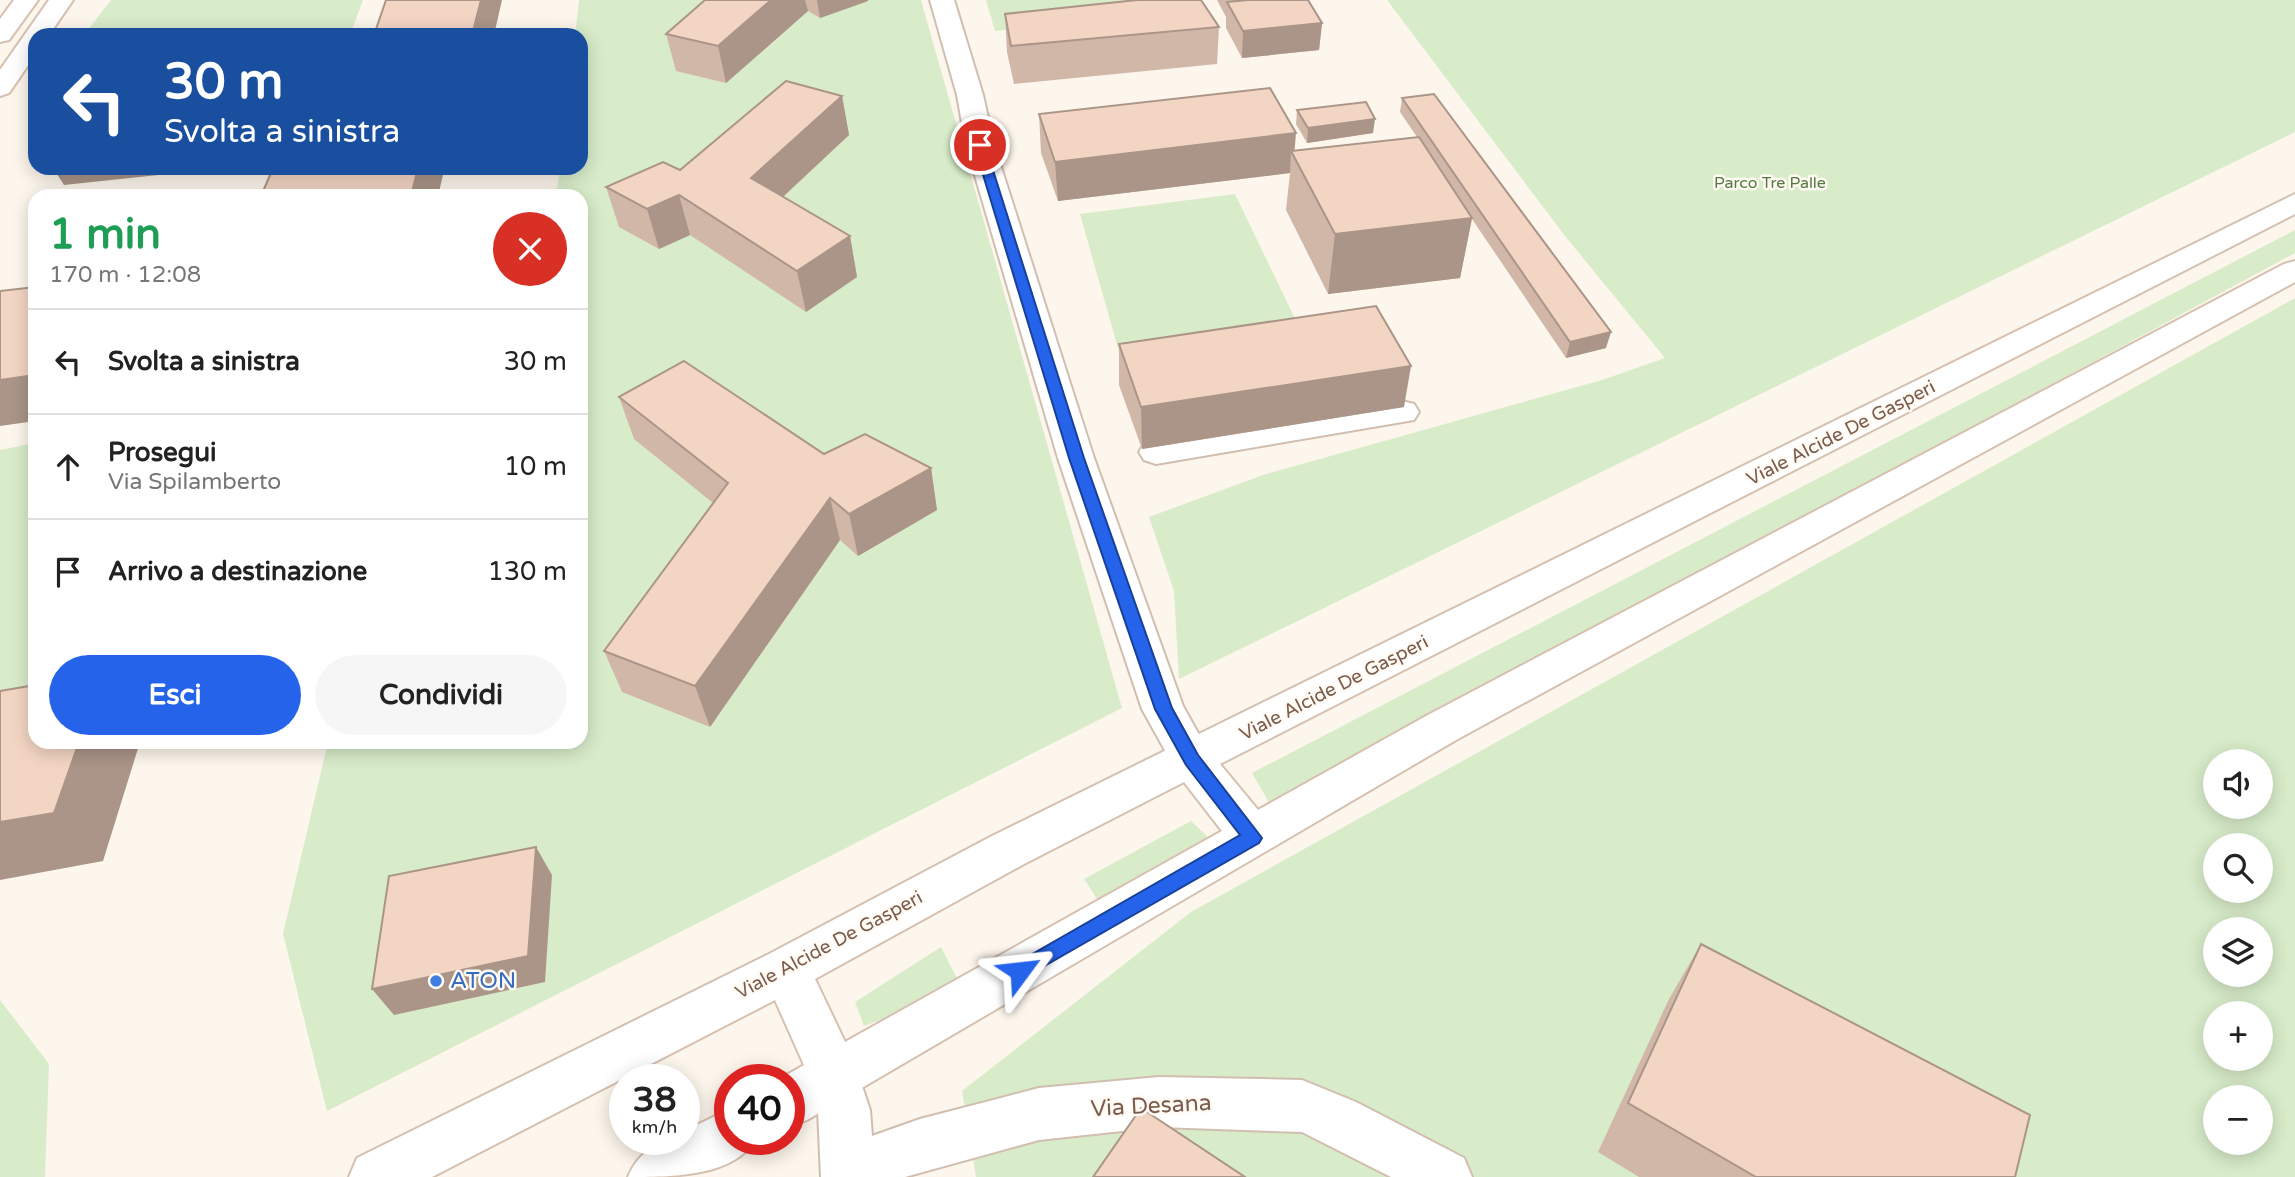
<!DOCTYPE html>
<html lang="it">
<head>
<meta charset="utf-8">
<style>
	:root { --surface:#fff; --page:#f6f6f6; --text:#222; --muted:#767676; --line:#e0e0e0; --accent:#2563eb }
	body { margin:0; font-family:"Varela Round",sans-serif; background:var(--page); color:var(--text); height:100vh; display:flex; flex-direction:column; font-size:26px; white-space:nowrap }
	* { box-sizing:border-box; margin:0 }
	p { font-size:23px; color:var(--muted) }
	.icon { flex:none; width:38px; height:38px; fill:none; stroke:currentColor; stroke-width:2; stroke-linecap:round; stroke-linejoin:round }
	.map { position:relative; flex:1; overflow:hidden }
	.panel { position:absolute; left:28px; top:189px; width:560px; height:560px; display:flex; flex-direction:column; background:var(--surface); border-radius:21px; box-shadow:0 4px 18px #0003 }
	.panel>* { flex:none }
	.guide { position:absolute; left:28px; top:28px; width:560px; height:147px; border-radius:21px; box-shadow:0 4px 18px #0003; background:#1a4fa0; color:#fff; overflow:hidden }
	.tools { position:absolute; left:2203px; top:749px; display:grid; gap:14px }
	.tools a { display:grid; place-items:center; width:70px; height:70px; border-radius:50%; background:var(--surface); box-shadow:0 4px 18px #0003; font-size:35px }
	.speed { position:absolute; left:609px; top:1064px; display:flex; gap:14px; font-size:35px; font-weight:700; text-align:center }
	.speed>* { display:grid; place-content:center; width:91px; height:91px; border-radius:50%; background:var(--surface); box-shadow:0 4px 18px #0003; line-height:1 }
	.speed small { font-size:18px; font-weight:400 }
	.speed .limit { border:10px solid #d22; background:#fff; color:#111 }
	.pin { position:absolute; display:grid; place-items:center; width:60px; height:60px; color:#fff; margin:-30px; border:4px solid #fff; border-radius:50%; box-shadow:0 2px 7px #0007 }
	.me { position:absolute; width:77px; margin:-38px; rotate:60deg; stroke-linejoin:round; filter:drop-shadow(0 0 5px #0008) }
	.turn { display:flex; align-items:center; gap:24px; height:147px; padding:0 21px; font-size:32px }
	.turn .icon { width:91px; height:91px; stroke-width:2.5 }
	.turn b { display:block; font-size:49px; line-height:60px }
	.round { display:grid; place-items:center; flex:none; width:74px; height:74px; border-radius:37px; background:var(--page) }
	.head { display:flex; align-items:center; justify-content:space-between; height:119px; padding:0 21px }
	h1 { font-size:42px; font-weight:800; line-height:52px; color:#1e9e55 }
	.primary-button { display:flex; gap:14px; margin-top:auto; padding:14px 21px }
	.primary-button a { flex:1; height:80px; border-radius:42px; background:var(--accent); color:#fff; font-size:28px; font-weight:800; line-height:80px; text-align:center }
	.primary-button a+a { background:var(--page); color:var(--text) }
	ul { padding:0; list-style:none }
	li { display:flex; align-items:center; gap:21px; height:105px; padding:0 21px; border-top:2px solid var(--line) }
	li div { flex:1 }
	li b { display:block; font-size:26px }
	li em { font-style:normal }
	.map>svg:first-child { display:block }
	.green { fill:#d8ecc9; fill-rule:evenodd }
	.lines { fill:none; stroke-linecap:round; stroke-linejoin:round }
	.street-casing { stroke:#d1beb0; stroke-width:4 }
	.secondary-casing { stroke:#d6c0b0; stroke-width:4 }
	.street { fill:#fff; fill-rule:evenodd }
	.secondary { fill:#fff; fill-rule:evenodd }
	.wall { fill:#d1b7a8 }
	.shaded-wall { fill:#aa9588 }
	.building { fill:#f3d5c3; stroke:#aa9588; stroke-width:2 }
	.route { fill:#2563eb; stroke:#184099; stroke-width:2 }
	.shop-dot { fill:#3f7fe0; stroke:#fffaf3; stroke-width:2.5 }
	.labels { text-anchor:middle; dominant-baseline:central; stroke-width:5; stroke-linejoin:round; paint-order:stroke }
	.far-park-label { font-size:16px; fill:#537a41; stroke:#fffaf3 }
	.street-label { font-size:19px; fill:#7a5c4d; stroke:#fffaf3 }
	.near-shop-label { font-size:23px; fill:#366cbe; stroke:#fffaf3; text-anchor:start }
	.near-street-label { font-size:23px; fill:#7a5c4d; stroke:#fffaf3 }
</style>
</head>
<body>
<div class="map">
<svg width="2295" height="1177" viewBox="0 0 2295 1177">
	<rect width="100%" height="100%" fill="#fdf6ec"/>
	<path class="green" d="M111,0H363L350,35H84Z
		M579,0H921L1122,708L327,1111L283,934L328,742H581V196H556L560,168H581V35H575Z
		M986,0H1158L1166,16L995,31Z
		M1387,0H2295V132L1179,679L1174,591L1149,517L1263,475L1602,380L1665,358L1565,236Z
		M1235,194L1299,327L1119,352L1080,214Z
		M2295,230V253L1271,806L1252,773Z
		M2295,298V1177H976L962,1091L1191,912ZM2216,761H2261V807H2216ZM2216,845H2261V891H2216ZM2216,929H2261V975H2216ZM2216,1013H2261V1059H2216ZM2216,1097H2261V1143H2216Z
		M35,443V728L0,735V450Z
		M1191,821L1211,840L1101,905L1084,879Z
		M941,947L959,982L917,1006L864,1026L855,1002Z
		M0,1000L49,1064L45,1177H0Z"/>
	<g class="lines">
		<defs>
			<path id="street" d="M930,0H954L983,95L994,145L1094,458L1183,706L1213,760L1207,772L1192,777L1177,772L1142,709L1058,458L966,145L957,95Z
				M1402,401L1414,404L1419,412L1414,420L1156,464L1144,460L1139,452L1144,444L1156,440Z
				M835,1052L853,1059L870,1110L872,1136L920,1119L1039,1088L1159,1077L1302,1080L1356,1102L1464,1158L1472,1177H1391L1302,1132L1159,1127L1039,1140L905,1177H821L818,1110L809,1077L817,1059Z"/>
			<path id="secondary" d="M14,0H38L9,40L0,42V19Z
				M49,0H73L49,35H35V55L9,93L0,96V70Z
				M2295,194V214L1220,764L1258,810L1426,716L2284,264L2295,261V282L1456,740L807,1120L789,1127V1080H778L804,1065L775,1000L432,1177H349L357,1158L769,954L992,836ZM1184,782L1222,831L845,1042L815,979L1024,864Z
				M730,1109V1139H755C735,1177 670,1177 628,1177C638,1153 658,1139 684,1139V1131Z"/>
		</defs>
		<use href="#street" class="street-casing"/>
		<use href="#secondary" class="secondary-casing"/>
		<use href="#street" class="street"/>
		<use href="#secondary" class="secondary"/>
	</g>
	<path class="wall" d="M705,0H868V1L820,18L808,11L726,83L676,71L666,34Z
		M1217,0H1308L1322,23L1319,50L1242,58L1226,28V17Z
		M1005,14L1219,27L1217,64L1014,84L1007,52Z
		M842,96L849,135L783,197L850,236L857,277L806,312L690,235L659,249L619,227L606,187L680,170Z
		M1402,98L1606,348L1566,358L1472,219L1460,278L1328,294L1286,210L1290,173L1058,201L1041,153L1039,114L1295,151L1417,137L1400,112Z
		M1297,110L1373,133L1307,143L1296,124Z
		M1119,344L1404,407L1142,449L1119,385Z
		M619,397L824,454L931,468L937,510L858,556L840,540L710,727L622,692L604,651L713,503L634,439Z
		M1701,944L2015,1177H1639L1598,1152L1669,999Z"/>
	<path class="shaded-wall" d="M481,0H502L494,35H472Z
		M771,0H805L808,11L726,83L718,46Z
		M817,0H868V1L820,18Z
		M1322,23L1319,50L1242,58L1243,31Z
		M842,96L849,135L760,218L751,178Z
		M1375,119L1373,133L1307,143L1308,128Z
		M1296,133L1294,157L1291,151L1290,173L1058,201L1055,162Z
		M53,168H197L196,171L64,185Z
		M418,168H440L443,175L438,196H411Z
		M679,195L690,235L659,249L647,209Z
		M1472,218L1460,278L1328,294L1335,234Z
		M850,236L857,277L806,312L797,271Z
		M1611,332L1606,348L1566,358L1570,342Z
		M1411,366L1404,407L1142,449L1141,407Z
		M35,375V421L0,426V380Z
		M931,468L937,510L858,556L849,514Z
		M830,498L840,540L710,727L695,686Z
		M79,742H140L103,861L0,880V822Z
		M536,847L552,875L545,982L394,1015L372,989Z"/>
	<path class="building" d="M386,0H481L472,35H374Z
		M705,0H771L718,46L666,34Z
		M1137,0H1201L1219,27L1011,46L1005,14Z
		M1248,0H1308L1322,23L1243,31L1227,2Z
		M786,81L842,96L751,178L850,236L797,271L679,195L647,209L606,187L663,162L680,170Z
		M1270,88L1296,133L1055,162L1039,114Z
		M1434,94L1611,332L1570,342L1402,98Z
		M1366,102L1375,119L1308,128L1297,110Z
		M1419,137L1472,218L1335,234L1291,151Z
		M273,168H418L411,196H261Z
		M35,287V375L0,380V291Z
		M1376,306L1411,366L1141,407L1119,344Z
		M684,361L824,454L865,434L931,468L849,514L830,498L695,686L604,651L728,483L619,397Z
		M35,685V742H79L54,813L0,822V691Z
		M536,847L528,956L372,989L389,876Z
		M1701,944L2030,1115L2015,1177H1756L1628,1103Z
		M1141,1108L1245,1177H1093Z"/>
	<path class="route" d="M980,141L985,145L1084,458L1172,708L1198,755L1262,838L1259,843L1020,980L1013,978L1010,971L1013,965L1240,835L1186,765L1155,709L1069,458L974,145Z"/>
	<circle class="shop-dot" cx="436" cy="981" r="7"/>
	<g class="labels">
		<g class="far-park-label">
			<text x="1770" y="183">Parco Tre Palle</text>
		</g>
		<g class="street-label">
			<text transform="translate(1841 433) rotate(-27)">Viale Alcide De Gasperi</text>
			<text transform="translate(1334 688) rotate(-27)">Viale Alcide De Gasperi</text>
			<text transform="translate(829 945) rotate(-28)">Viale Alcide De Gasperi</text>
		</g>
		<g class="near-shop-label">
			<text x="450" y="981">ATON</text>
		</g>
		<g class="near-street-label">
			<text transform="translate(1151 1106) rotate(-3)">Via Desana</text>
		</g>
	</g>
</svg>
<div class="tools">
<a><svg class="icon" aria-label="sound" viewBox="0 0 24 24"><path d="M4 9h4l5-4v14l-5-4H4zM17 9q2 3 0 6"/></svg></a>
<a><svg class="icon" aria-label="search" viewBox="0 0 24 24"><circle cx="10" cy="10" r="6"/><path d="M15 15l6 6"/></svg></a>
<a><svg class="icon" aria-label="layers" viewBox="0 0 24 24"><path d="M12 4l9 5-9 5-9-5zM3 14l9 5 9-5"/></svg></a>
<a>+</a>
<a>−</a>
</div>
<div class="speed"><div>38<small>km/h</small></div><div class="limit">40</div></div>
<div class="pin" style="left:980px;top:145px;background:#d93025"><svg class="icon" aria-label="arrive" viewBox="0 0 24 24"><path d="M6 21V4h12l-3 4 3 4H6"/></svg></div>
<svg class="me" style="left:1020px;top:971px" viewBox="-20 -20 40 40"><path d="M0-17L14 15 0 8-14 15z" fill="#2563eb" stroke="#fff" stroke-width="4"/></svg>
<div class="guide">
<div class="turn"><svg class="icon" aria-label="left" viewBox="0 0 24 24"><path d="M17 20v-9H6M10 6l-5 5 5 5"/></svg><div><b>30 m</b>Svolta a sinistra</div></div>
</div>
<section class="panel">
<div class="head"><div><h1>1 min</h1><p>170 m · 12:08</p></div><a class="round" style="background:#d93025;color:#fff"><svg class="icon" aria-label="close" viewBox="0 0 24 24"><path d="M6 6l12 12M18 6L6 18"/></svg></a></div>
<ul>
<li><svg class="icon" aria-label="left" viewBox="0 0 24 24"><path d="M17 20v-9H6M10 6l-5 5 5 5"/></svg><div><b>Svolta a sinistra</b></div><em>30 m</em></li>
<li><svg class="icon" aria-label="ahead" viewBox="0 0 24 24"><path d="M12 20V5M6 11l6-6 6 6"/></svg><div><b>Prosegui</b><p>Via Spilamberto</p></div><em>10 m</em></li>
<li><svg class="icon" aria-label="arrive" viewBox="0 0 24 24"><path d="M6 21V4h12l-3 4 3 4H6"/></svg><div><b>Arrivo a destinazione</b></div><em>130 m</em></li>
</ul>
<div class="primary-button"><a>Esci</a><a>Condividi</a></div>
</section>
</div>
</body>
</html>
